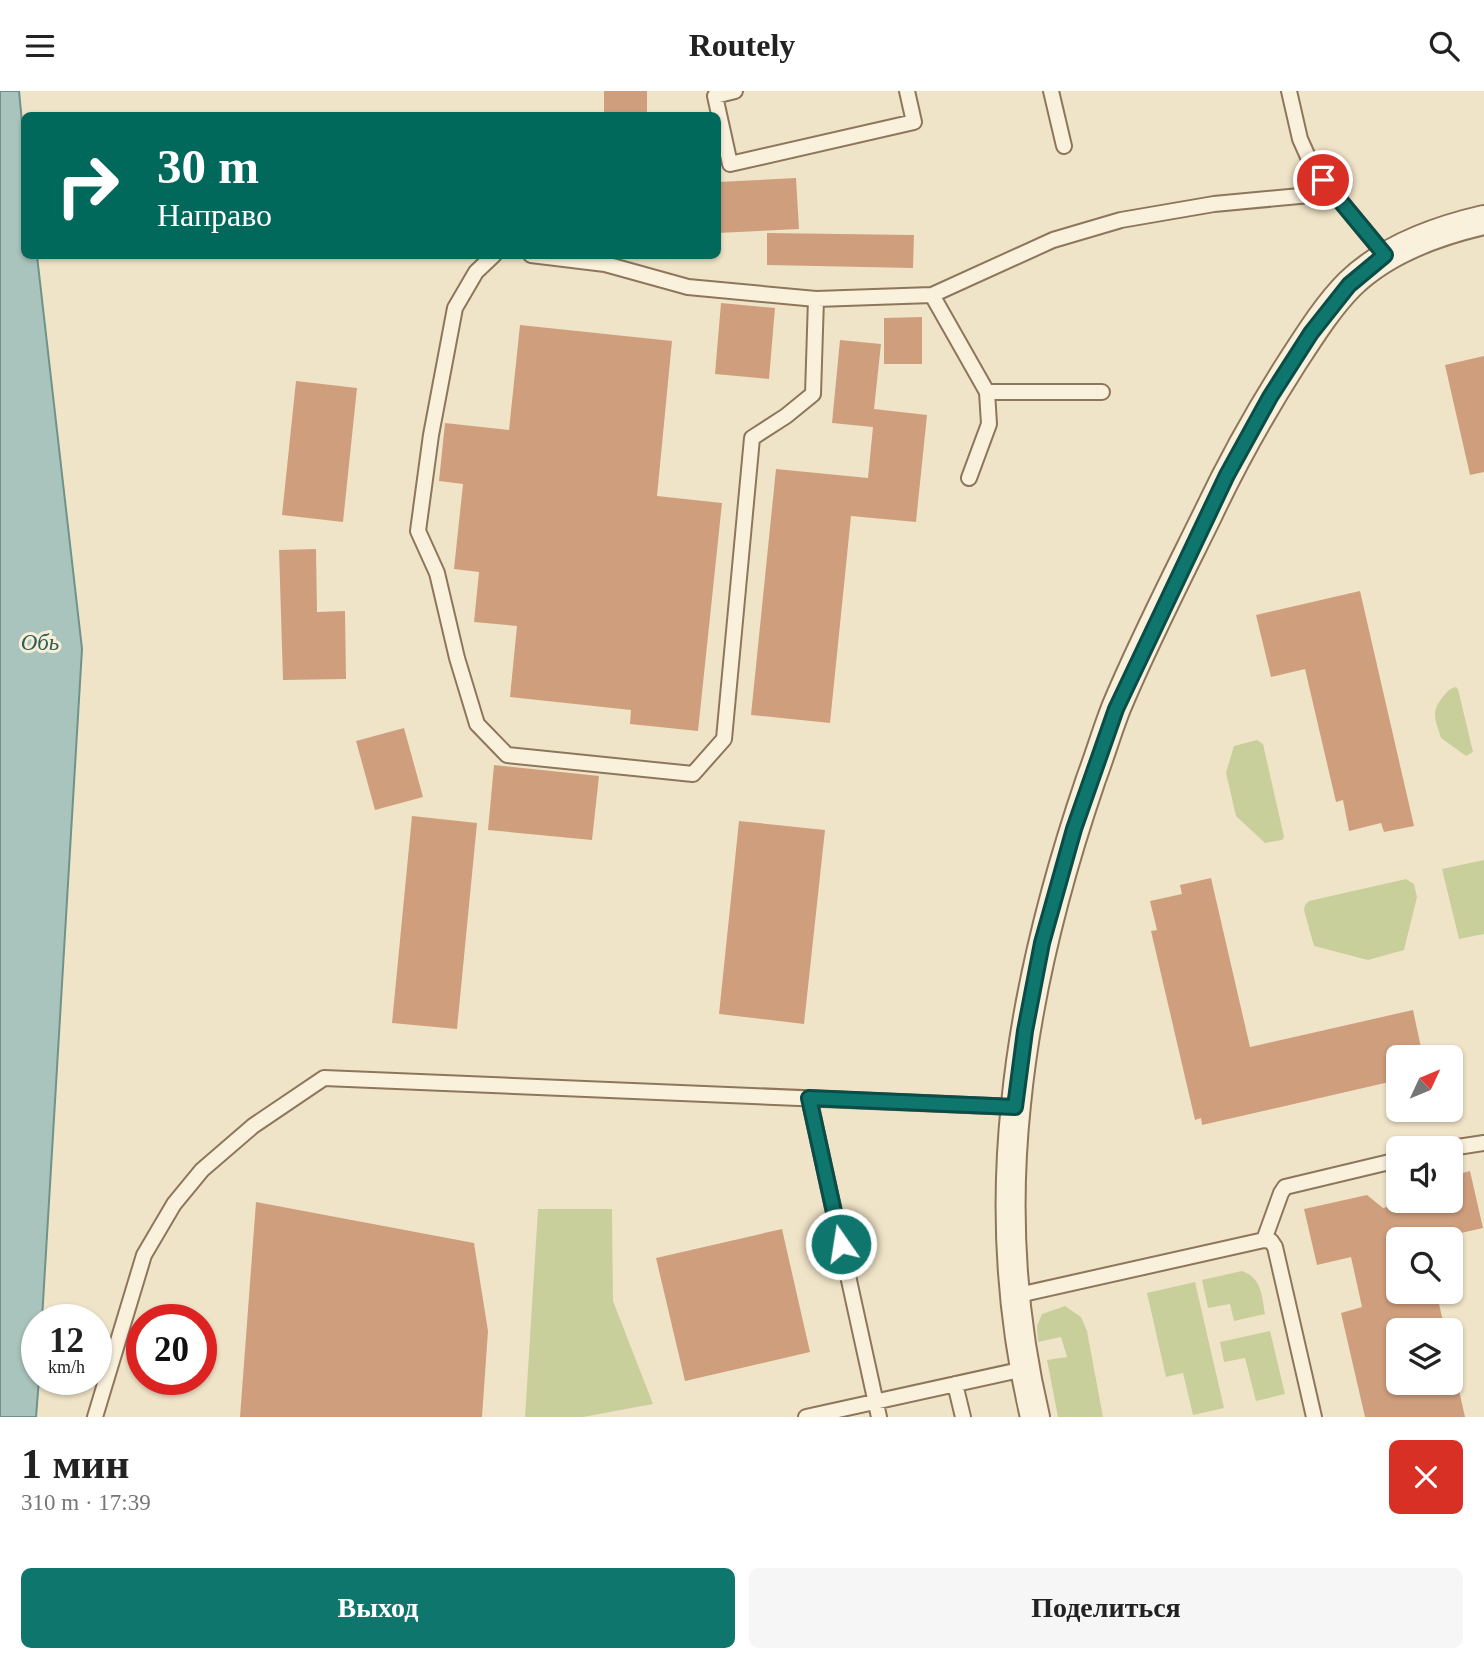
<!DOCTYPE html>
<html lang="ru">
<head>
<meta charset="utf-8">
<style>
	:root { --surface:#fff; --page:#f6f6f6; --text:#222; --muted:#767676; --accent:#0f766e }
	body { margin:0; font-family:Georgia,serif; background:var(--page); color:var(--text); height:100vh; display:flex; flex-direction:column; font-size:26px; white-space:nowrap }
	* { box-sizing:border-box; margin:0 }
	p { font-size:23px; color:var(--muted) }
	.icon { flex:none; width:38px; height:38px; fill:none; stroke:currentColor; stroke-width:2; stroke-linecap:round; stroke-linejoin:round }
	.map { position:relative; height:1326px; overflow:hidden }
	.drawer { display:flex; flex-direction:column; background:var(--surface); flex:1 }
	.drawer>* { flex:none }
	.banner { position:absolute; left:21px; top:21px; width:700px; height:147px; border-radius:10px; box-shadow:0 2px 5px #0004; background:#00695c; color:#fff; overflow:hidden }
	.needle { width:46px; rotate:46deg }
	.tools { position:absolute; left:1386px; top:954px; display:grid; gap:14px }
	.tools a { display:grid; place-items:center; width:77px; height:77px; border-radius:10px; background:var(--surface); box-shadow:0 2px 5px #0004; font-size:35px }
	.speed { position:absolute; left:21px; top:1213px; display:flex; gap:14px; font-size:35px; font-weight:700; text-align:center }
	.speed>* { display:grid; place-content:center; width:91px; height:91px; border-radius:50%; background:var(--surface); box-shadow:0 2px 5px #0004; line-height:1 }
	.speed small { font-size:18px; font-weight:400 }
	.speed .limit { border:10px solid #d22; background:#fff; color:#111 }
	.pin { position:absolute; display:grid; place-items:center; width:60px; height:60px; color:#fff; margin:-30px; border:4px solid #fff; border-radius:50%; box-shadow:0 2px 7px #0007 }
	.me { position:absolute; width:77px; margin:-38px; rotate:347deg; stroke-linejoin:round; filter:drop-shadow(0 0 5px #0008) }
	.turn { display:flex; align-items:center; gap:24px; height:147px; padding:0 21px; font-size:32px }
	.turn .icon { width:91px; height:91px; stroke-width:2.5 }
	.turn b { display:block; font-size:49px; line-height:60px }
	.round { display:grid; place-items:center; flex:none; width:74px; height:74px; border-radius:10px; background:var(--page) }
	.headline { display:flex; align-items:center; justify-content:space-between; height:119px; padding:0 21px }
	h1 { font-size:42px; font-weight:600; line-height:52px }
	.cta { display:flex; gap:14px; margin-top:auto; padding:14px 21px }
	.cta a { flex:1; height:80px; border-radius:10px; background:var(--accent); color:#fff; font-size:28px; font-weight:600; line-height:80px; text-align:center }
	.cta a+a { background:var(--page); color:var(--text) }
	header { display:flex; justify-content:space-between; align-items:center; height:91px; padding:0 21px; background:var(--surface); font-size:32px; font-weight:600 }
	.map>svg:first-child { display:block }
	.green { fill:#c9cf9b }
	.water { fill:#a9c4bc; stroke:#6f938a; stroke-width:2 }
	.building { fill:#cf9f7d }
	.lines { fill:none; stroke-linecap:round; stroke-linejoin:round }
	.lane-casing { stroke:#8d765c; stroke-width:18 }
	.street-casing { stroke:#8d765c; stroke-width:32 }
	.lane { stroke:#faf1dc; stroke-width:14 }
	.street { stroke:#faf1dc; stroke-width:28 }
	.route-casing { stroke:#0a4d48; stroke-width:18 }
	.route { stroke:#0f766e; stroke-width:12 }
	.labels { text-anchor:middle; dominant-baseline:central; stroke-width:6; stroke-linejoin:round; paint-order:stroke }
	.water-label { font-size:23px; font-style:italic; fill:#2f5d5a; stroke:#f7eed8 }
</style>
</head>
<body>
<header><svg class="icon" aria-label="menu" viewBox="0 0 24 24"><path d="M4 6h16M4 12h16M4 18h16"/></svg>Routely<svg class="icon" aria-label="search" viewBox="0 0 24 24"><circle cx="10" cy="10" r="6"/><path d="M15 15l6 6"/></svg></header>
<div class="map">
<svg width="1484" height="1326" viewBox="0 0 1484 1326">
	<rect width="100%" height="100%" fill="#f0e4c8"/>
	<path class="green" d="M1456,596L1458,598L1473,661L1466,665L1441,647C1436,630 1430,622 1442,607C1447,601 1448,598 1456,596Z
		M1257,649L1263,653L1284,746L1282,749L1265,752L1236,725L1226,682L1234,655Z
		M1484,769V843L1459,848L1442,778Z
		M1406,788L1414,793L1417,806L1404,859L1368,869L1314,855L1304,819L1305,814L1309,810Z
		M538,1118H612L613,1210L653,1313L583,1326H525Z
		M1242,1180C1262,1187 1262,1205 1265,1223L1234,1230L1230,1213L1208,1217L1202,1189Z
		M1195,1191L1224,1317L1193,1324L1183,1282L1166,1286L1147,1202Z
		M1065,1215L1081,1226L1087,1240L1103,1326H1058L1047,1269L1067,1266L1061,1246L1038,1251L1037,1235L1042,1223Z
		M1270,1240L1285,1303L1256,1310L1245,1267L1224,1271L1220,1251Z"/>
	<path class="water" d="M0,0H19L24,52V164L37,165L82,558L42,1228H37V1288H39L36,1326H0Z"/>
	<path class="building" d="M604,0H647V24H604Z
		M796,87L799,138L718,142V91Z
		M767,142L914,144L913,177L767,174Z
		M721,212L775,217L769,288L715,283Z
		M922,226V273H884V227Z
		M520,234L672,250L657,405L722,412L698,640L630,633L631,619L510,606L517,535L474,531L479,481L454,478L463,393L439,390L445,332L509,339Z
		M840,249L881,253L874,318L927,324L916,431L851,425L830,632L751,624L776,378L868,387L873,336L832,332Z
		M1484,265V381L1470,384L1445,274Z
		M296,290L357,297L343,431L282,424Z
		M316,458L317,521L345,520L346,588L283,589L279,459Z
		M1360,500L1414,735L1384,741L1381,732L1349,740L1343,709L1336,711L1305,578L1271,586L1256,524Z
		M404,637L423,706L375,719L356,650Z
		M494,674L599,685L592,749L488,739Z
		M412,725L477,732L457,938L392,932Z
		M739,730L825,739L804,933L719,923Z
		M1211,787L1250,956L1413,919L1423,966H1398V989L1202,1034L1201,1027L1195,1029L1151,840L1157,839L1150,810L1182,803L1180,794Z
		M1470,1080L1483,1137L1434,1148H1398V1200H1436L1445,1239H1398V1292H1451L1452,1268L1465,1326H1365L1341,1222L1362,1216L1351,1166L1317,1174L1304,1118L1367,1104L1383,1117L1397,1114L1399,1110H1451V1085Z
		M256,1111L474,1152L488,1240L482,1326H240Z
		M782,1138L810,1261L685,1290L656,1167Z"/>
	<g class="lines">
		<defs>
			<path id="lane" d="M735,0L715,5L730,73L914,31L907,0
				M1051,0L1064,55
				M1289,0L1300,48L1313,77L1385,164
				M494,164L476,181L455,217L431,344L418,440L437,482L457,567L477,633L507,664L693,683L724,648L752,347L786,325L813,303L816,208
				M531,164L605,173L688,196L816,208L932,204L1053,149L1121,129L1214,113L1332,102
				M932,204L987,301L989,333L969,387
				M987,301H1102
				M809,1007L879,1326
				M1451,1057L1484,1052
				M1264,1149L1281,1102L1285,1096L1398,1069
				M1014,1205L1264,1149L1271,1150L1275,1156L1314,1326
				M955,1293L963,1326
				M95,1326L144,1164L174,1113L202,1079L253,1035L324,987L1015,1016
				M806,1326L1024,1278"/>
			<path id="street" d="M1035,1326C1011,1224 1005,1117 1016,1013C1027,902 1055,793 1091,688C1100,664 1107,640 1116,617C1143,552 1176,488 1207,425C1232,372 1261,320 1293,270C1310,244 1328,215 1350,193C1386,158 1436,140 1484,129"/>
		</defs>
		<use href="#lane" class="lane-casing"/>
		<use href="#street" class="street-casing"/>
		<use href="#lane" class="lane"/>
		<use href="#street" class="street"/>
	</g>
	<g class="lines">
		<defs>
			<path id="route" d="M841,1153L809,1007L1015,1016L1025,940L1042,852L1074,738L1116,618L1227,384L1270,306L1311,242L1349,194L1385,164L1323,89"/>
		</defs>
		<use href="#route" class="route-casing"/>
		<use href="#route" class="route"/>
	</g>
	<g class="labels">
		<g class="water-label">
			<text x="40" y="551">Обь</text>
		</g>
	</g>
</svg>
<div class="tools">
<a><svg class="needle" viewBox="-14 -14 28 28"><path d="M0-13l5 13h-10z" fill="#e53935"/><path d="M0 13l5-13h-10z" fill="#767676"/></svg></a>
<a><svg class="icon" aria-label="sound" viewBox="0 0 24 24"><path d="M4 9h4l5-4v14l-5-4H4zM17 9q2 3 0 6"/></svg></a>
<a><svg class="icon" aria-label="search" viewBox="0 0 24 24"><circle cx="10" cy="10" r="6"/><path d="M15 15l6 6"/></svg></a>
<a><svg class="icon" aria-label="layers" viewBox="0 0 24 24"><path d="M12 4l9 5-9 5-9-5zM3 14l9 5 9-5"/></svg></a>
</div>
<div class="speed"><div>12<small>km/h</small></div><div class="limit">20</div></div>
<div class="pin" style="left:1323px;top:89px;background:#d93025"><svg class="icon" aria-label="arrive" viewBox="0 0 24 24"><path d="M6 21V4h12l-3 4 3 4H6"/></svg></div>
<svg class="me" style="left:841px;top:1153px" viewBox="-20 -20 40 40"><circle r="17" fill="#0f766e" stroke="#fff" stroke-width="3"/><path d="M0-11L8 9 0 5-8 9z" fill="#fff"/></svg>
<div class="banner">
<div class="turn"><svg class="icon" aria-label="right" viewBox="0 0 24 24"><path d="M7 20v-9h11M14 6l5 5-5 5"/></svg><div><b>30 m</b>Направо</div></div>
</div>
</div>
<section class="drawer">
<div class="headline"><div><h1>1 мин</h1><p>310 m · 17:39</p></div><a class="round" style="background:#d93025;color:#fff"><svg class="icon" aria-label="close" viewBox="0 0 24 24"><path d="M6 6l12 12M18 6L6 18"/></svg></a></div>
<div class="cta"><a>Выход</a><a>Поделиться</a></div>
</section>
</body>
</html>
